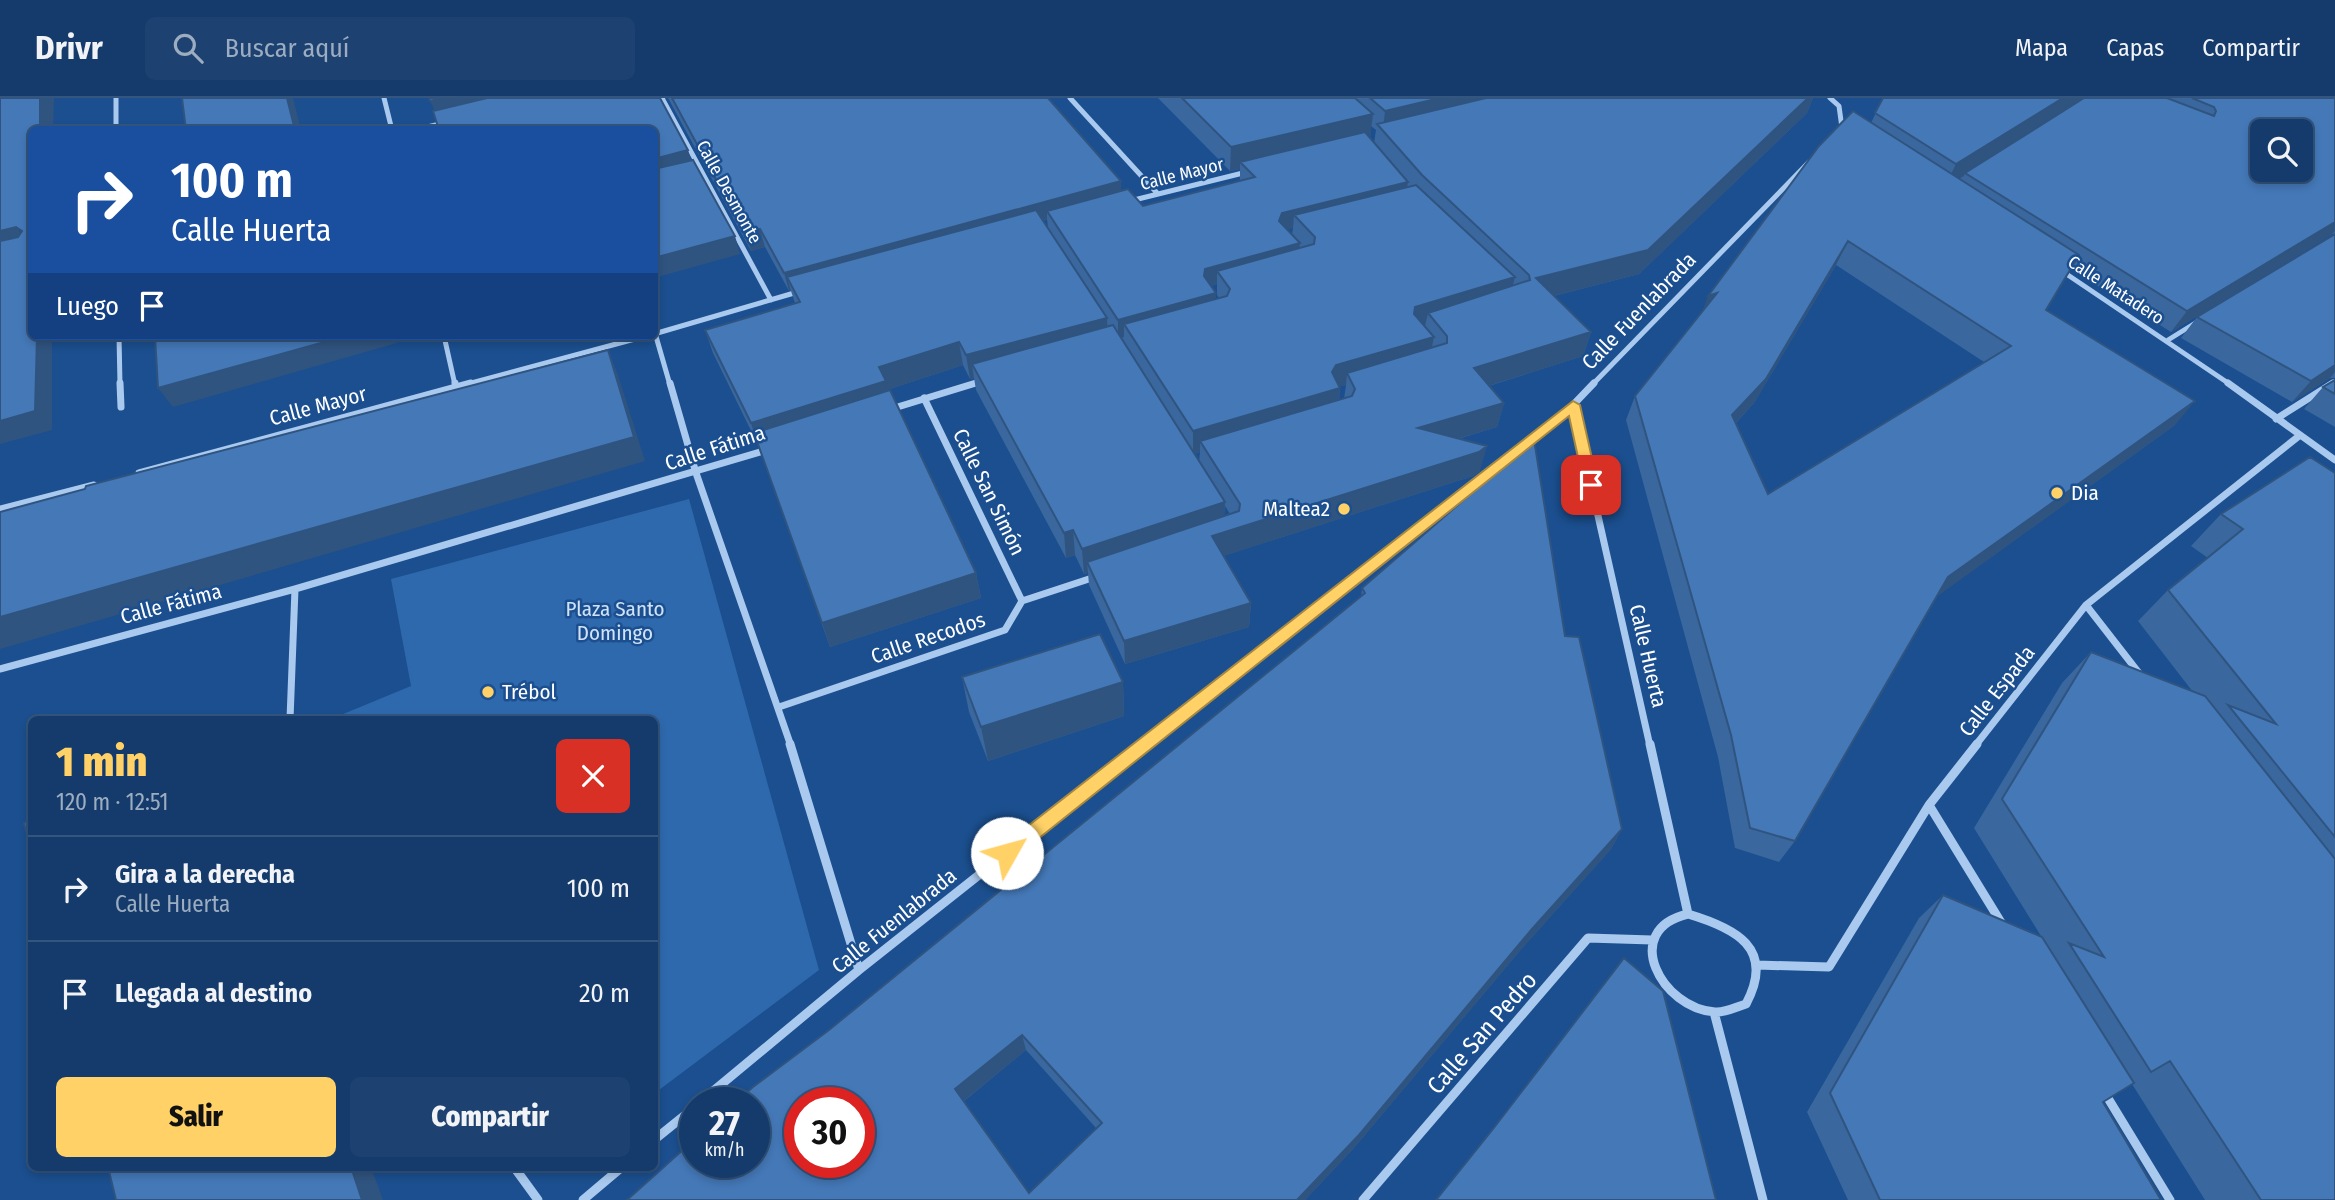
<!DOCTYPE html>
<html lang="es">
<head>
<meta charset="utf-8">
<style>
	:root { --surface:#143b6b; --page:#1d4271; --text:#f1f3f6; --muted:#9dadc1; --line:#33557e; --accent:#ffd166 }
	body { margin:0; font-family:"Fira Sans Condensed",sans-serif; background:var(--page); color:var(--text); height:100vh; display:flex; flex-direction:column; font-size:26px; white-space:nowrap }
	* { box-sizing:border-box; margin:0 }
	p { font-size:23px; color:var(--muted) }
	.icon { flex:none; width:38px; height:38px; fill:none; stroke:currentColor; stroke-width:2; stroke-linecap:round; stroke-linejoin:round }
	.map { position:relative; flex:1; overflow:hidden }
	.side { position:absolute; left:28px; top:618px; width:630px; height:455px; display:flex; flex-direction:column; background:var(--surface); border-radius:10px; box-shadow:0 4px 10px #0003,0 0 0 2px var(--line) }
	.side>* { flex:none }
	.banner { position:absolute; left:28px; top:28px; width:630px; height:214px; border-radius:10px; box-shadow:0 4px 10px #0003,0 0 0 2px var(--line); background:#1a4fa0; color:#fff; overflow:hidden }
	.controls { position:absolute; left:2250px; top:21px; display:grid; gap:14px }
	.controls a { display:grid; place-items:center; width:63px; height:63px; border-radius:10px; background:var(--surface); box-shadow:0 4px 10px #0003,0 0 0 2px var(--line); font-size:35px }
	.speed { position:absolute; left:679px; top:989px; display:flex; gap:14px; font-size:35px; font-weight:700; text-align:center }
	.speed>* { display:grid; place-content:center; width:91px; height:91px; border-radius:50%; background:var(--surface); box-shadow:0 4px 10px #0003,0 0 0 2px var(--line); line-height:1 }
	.speed small { font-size:18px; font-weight:400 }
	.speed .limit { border:10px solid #d22; background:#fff; color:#111 }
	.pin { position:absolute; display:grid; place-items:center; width:60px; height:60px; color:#fff; margin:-30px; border-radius:14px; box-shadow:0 4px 10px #0006 }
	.me { position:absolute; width:77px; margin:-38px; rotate:52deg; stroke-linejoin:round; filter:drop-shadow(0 0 5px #0008) }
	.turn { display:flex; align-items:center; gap:24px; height:147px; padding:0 28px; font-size:32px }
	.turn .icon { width:91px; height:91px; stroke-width:2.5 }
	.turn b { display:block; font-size:49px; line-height:60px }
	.then { display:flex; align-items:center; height:66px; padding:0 28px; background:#0003; gap:14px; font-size:26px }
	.round { display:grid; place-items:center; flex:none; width:74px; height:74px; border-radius:10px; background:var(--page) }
	.headline { display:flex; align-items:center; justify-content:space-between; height:119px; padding:0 28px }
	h1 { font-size:42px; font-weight:800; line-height:52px; color:var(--accent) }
	.primary-button { display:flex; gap:14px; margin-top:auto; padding:14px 28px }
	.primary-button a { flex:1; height:80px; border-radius:10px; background:var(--accent); color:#111; font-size:28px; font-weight:800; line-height:80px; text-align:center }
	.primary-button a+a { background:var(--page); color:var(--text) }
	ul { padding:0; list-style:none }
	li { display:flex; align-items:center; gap:21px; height:105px; padding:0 28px; border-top:2px solid var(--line) }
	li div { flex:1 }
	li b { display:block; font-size:26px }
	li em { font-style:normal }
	header { display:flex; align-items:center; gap:42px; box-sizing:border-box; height:98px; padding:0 35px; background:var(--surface); border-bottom:2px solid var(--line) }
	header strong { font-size:33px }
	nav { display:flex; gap:38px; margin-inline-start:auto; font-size:24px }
	.search { width:490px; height:63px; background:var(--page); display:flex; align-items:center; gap:18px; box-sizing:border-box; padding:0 24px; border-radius:10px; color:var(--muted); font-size:26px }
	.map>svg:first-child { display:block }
	.green { fill:#2e69ad }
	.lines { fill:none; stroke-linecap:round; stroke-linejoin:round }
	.street-far2 { stroke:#a9c9ee; stroke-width:5 }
	.street-far1 { stroke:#a9c9ee; stroke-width:7 }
	.street { stroke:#a9c9ee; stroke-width:9 }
	.wall { fill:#3a679d; fill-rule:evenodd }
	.shaded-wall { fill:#305480 }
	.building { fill:#4478b7; stroke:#305480; stroke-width:2; fill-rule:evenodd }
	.route { fill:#ffd166; stroke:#a68842; stroke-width:2 }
	.poi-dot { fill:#ffd166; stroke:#1b4f8f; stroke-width:2.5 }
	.labels { text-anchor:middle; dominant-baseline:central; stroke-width:5; stroke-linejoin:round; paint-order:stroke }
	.far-street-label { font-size:18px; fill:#fff; stroke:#1b4f8f }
	.street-label { font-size:21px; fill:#fff; stroke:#1b4f8f }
	.poi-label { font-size:21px; fill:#fff; stroke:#1b4f8f; text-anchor:start }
	.park-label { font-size:21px; fill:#cfe3fa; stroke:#1b4f8f }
	.near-street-label { font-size:24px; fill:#fff; stroke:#1b4f8f }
</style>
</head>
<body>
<header>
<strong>Drivr</strong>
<div class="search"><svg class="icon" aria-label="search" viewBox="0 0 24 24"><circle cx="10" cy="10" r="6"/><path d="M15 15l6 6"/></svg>Buscar aquí</div>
<nav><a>Mapa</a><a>Capas</a><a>Compartir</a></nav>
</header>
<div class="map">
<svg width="2335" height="1102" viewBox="0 0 2335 1102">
	<rect width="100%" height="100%" fill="#1b4f8f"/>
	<path class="green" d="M689,401L819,872L655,995L654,621L336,619L411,588L391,481Z"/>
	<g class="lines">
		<path class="street-far2" d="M116,0V32
			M384,0L392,32
			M662,0L771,202
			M1070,0L1158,96
			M1830,0L1839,8L1842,30L1839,32
			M415,32L444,25
			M1130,103L1247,74
			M2059,171L2231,287
			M655,235L670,287
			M654,236L801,193
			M119,238L120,287
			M444,238L455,287
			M2168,242L2197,224
			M464,287L646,238
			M970,287L984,283
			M1592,287L1809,64
			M2330,287L2335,284"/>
		<path class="street-far1" d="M120,285L121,309
			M455,285L456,290
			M670,285L696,375L791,648
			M2228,285L2335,362
			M924,300L1022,503
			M1573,307L1650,648
			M891,311L976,285
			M2276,321L2333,285
			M139,375L471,285
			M0,411L94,387
			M2086,507L2142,579
			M0,571L295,491L767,352
			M779,609L1005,532L1022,503L1095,479
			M290,621L295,491
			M1142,648L1573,307L1594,285
			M1975,648L2086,507L2299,338"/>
		<path class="street" d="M790,646L859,872
			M1650,646L1688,816
			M1929,707L2002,826
			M1688,816C1735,830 1776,850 1746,906C1736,909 1725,915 1715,914C1662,911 1619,832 1688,816Z
			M1757,867L1829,869L1929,707L1977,646
			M1714,914L1763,1102
			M2103,992L2170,1102
			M700,1004L859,872L1144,646
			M654,1042L695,1009
			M514,1069L538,1102
			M583,1102L622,1069
			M1363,1102L1588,840L1652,842"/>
	</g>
	<path class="wall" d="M668,0H1048L1121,93L1143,108L1240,83V71L1230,73L1158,0H1813L1807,15L1639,176L1554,198L1591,234L1583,258L1489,288L1504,305L1497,329L1458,341L1480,373L1473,378L1223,458L1251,505L1249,529L1125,566L1089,487L1088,475L1084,476L1075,457L1066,460L976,292L974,280L970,281L963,267L887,292L976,475L981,500L830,549L759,349L713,255L705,232L795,205L791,193H789L765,149L751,153ZM1371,28L1376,32L1374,45L1370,40ZM1047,121L1048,131L1043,123ZM1293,130L1292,136L1287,131ZM1217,186V197L1219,200L1216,201L1211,188ZM1346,287L1344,301L1339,302L1340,288ZM1200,354L1199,364L1194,356ZM1225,408L1230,416L1224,418Z
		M1883,0H2335V280H2330L2292,304L2181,240L2197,219L2335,137L2332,136L2171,234L2071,171L2046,212L2175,327L1937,498L1795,743L1779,764L1735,750L1718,659L1626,322L1635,298L1871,25ZM1836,167L1984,264L1768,396L1736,325L1754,305Z
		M2335,282V329L2304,311L2323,289Z
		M2335,375V1102H2205L2132,986L2103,1004L2161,1102H1848L1807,1014L1919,820L1943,797L2041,838L1974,730L2062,585L2091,554L2193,594L2138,523L2168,492L2208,460L2191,448L2221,416Z
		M1362,490L1565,538L1622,731L1611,751L1523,849L1353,1051L1305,1102H627L829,932L1361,499ZM1026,952L1096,1030L1029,1095L963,1004Z
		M962,579L1123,584L1124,618L988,663L969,614Z"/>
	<path class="shaded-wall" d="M40,0H54L53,32H40Z
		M287,0H293L301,32H295Z
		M442,0H525L439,21L430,3Z
		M1440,0H1535L1383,32L1385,13Z
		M1808,0H1813L1807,15L1639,176L1530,204L1536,180Z
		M2063,0H2087L1965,75L1964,78L1944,90L1956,66Z
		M1373,16L1370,40L1240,64V71L1230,73L1231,49Z
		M688,52L694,70L654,81V61Z
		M1121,83V101L1047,113V121L794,192L787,179L791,193H789L784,175Z
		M1408,84L1405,102L1294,117L1293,130L1280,133L1279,123L1282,115Z
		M2335,124V133L2332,136L2171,234L2187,213Z
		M16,129L31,147L0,156V133Z
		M760,131L765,149L751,153L745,135Z
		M735,138L740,156L654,180V160Z
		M1848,143L1836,167L1754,305L1721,341L1732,317Z
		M1300,145L1298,163L1217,173V186L1205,190L1204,178L1205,171Z
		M1515,179L1509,203L1428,215L1425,228L1411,233L1415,209Z
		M1216,195L1215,214L1124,226V239L1118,241V222Z
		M1717,195L1699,222L1708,198Z
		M1107,220L1108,244L972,266L974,280L970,281L966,257Z
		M1591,234L1583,258L1469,294L1474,270Z
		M37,238H52V332L0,346V323Z
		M346,238H395L397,245L173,309L158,290Z
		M1434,239L1429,263L1347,275L1346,287L1333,290H1340L1337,313L1200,343V354L1193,356V333L1332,274L1336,267Z
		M959,244L963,267L887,292L891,306L758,349L751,325L879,269Z
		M608,252L618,277L645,363L0,551V519Z
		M2335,267V274L2330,280L2292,304L2311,283Z
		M2195,303L2175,327L1932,502L1948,479Z
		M1504,305L1497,329L1413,354L1418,330Z
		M1487,348L1480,373L1473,378L1211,462L1212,438Z
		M1225,404L1224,430L1087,464L1088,475L1084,476L1082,451Z
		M1073,432L1075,457L1066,460L1064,435Z
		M976,475L981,500L830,549L822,525Z
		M1251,505L1249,529L1125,566L1124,543Z
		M1123,584L1124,618L988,663L981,629Z
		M1622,731L1611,751L1523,849L1353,1051L1305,1102H1297L1532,831Z
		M1022,937L1026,952L960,1006L955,991Z
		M351,1069H371L383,1102H362Z"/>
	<path class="building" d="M0,0H40V32H32V238H37L35,313L0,323V143L18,139L22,133L16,129L0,133Z
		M182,0H287L295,32H186Z
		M429,0H442L430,3Z
		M487,0H660L688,52L654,61V32H439L433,13Z
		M672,0H1048L1121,83L784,175L760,131L745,135Z
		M1182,0H1355L1373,16L1231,49Z
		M1370,0H1440L1385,13Z
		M1486,0H1808L1648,152L1536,180L1591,234L1474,270L1504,305L1418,330L1487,348L1479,354L1212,438L1251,505L1124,543L1087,464L1239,413L1240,406L1200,343L1352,298L1355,291L1347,275L1447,245V238L1428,215L1530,182L1529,177L1422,77L1377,26Z
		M1883,0H2063L1956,66L1875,15Z
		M2084,0H2167L2214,18L2216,13L2214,9L2192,0H2335V124L2187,213L1965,75ZM2263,33H2301V72H2263Z
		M1853,13L2079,157L2046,212L2195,303L1948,479L1795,743L1750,730L1731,637L1635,298L1717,195L1708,198L1819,48ZM1848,143L2011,248L1768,396L1732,317L1766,281Z
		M1365,34L1408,84L1282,115L1279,123L1300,145L1205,171L1204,178L1216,195L1118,222L1047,113L1128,91L1143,108L1255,79L1240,64Z
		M693,62L735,138L654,160V71Z
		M1416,87L1515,179L1415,209L1414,216L1434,239L1336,267L1332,274L1340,290L1193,333L1124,226L1227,198L1230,191L1217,173L1314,146L1315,139L1294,117Z
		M1036,112L1107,220L966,257L959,244L879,269L886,283L751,325L705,232L800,204L787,179Z
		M2335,136V267L2311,283L2197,219Z
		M1113,227L1225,404L1082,451L1073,432L1064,435L972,266Z
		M155,238H346L158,290Z
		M608,252L634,339L0,519V414L85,391L86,388Z
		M2335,282V296L2323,289Z
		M890,292L976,475L822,525L754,335Z
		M1534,341L1565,538L1579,539L1622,731L1532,831L1359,1037L1297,1102H627L695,1041V1064H754V1004H736L753,989L829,932L1365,495L1362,490ZM1022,937L1102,1025L1029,1095L955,991ZM800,1004H859V1064H800Z
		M2310,359L2335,375V739L2228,607L2276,626L2168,492L2243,431L2221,416Z
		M1100,536L1123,584L981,629L962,579Z
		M2091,554L2205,598L2335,761V1102H2261L2170,963L2151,974L2069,845L2104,859L2002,701Z
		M32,722V755L24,725Z
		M1943,797L2042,839L2134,985L2103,1004L2161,1102H1880L1830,995Z
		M1624,860L1663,893L1716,1102H1436L1493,1031Z
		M108,1069H351L362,1102H116Z"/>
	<path class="route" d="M1573,303L1580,307L1598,387L1596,391L1591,393L1584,387L1569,318L1014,760H1001L999,755L1001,749Z"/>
	<g class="poi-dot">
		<circle cx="2057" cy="395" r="7"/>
		<circle cx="1344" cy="411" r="7"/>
		<circle cx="488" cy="594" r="7"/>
	</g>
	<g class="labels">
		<g class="far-street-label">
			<text transform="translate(1182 76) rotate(-14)">Calle Mayor</text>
			<text transform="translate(729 94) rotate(61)">Calle Desmonte</text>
			<text transform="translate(2116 192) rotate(33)">Calle Matadero</text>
		</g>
		<g class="street-label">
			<text transform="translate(1639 213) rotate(-46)">Calle Fuenlabrada</text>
			<text transform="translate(318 308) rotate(-15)">Calle Mayor</text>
			<text transform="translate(715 350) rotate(-18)">Calle Fátima</text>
			<text transform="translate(989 394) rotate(64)">Calle San Simón</text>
			<text transform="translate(171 506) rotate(-15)">Calle Fátima</text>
			<text transform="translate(928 540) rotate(-19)">Calle Recodos</text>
			<text transform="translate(1648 558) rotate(77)">Calle Huerta</text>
			<text transform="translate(1997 593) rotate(-52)">Calle Espada</text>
			<text transform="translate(894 823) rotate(-39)">Calle Fuenlabrada</text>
		</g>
		<g class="poi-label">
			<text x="2071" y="395">Dia</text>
			<text x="1330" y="411" text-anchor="end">Maltea2</text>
			<text x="502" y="594">Trébol</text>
		</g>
		<g class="park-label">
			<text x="615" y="511">Plaza Santo<tspan x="615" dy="24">Domingo</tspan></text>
		</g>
		<g class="near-street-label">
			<text transform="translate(1482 935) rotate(-49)">Calle San Pedro</text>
		</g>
	</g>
</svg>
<div class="controls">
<a><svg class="icon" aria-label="search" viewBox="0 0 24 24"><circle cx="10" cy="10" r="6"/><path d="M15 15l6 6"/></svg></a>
</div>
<div class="speed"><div>27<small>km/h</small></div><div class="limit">30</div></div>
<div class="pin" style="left:1591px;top:387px;background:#d93025"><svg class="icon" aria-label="arrive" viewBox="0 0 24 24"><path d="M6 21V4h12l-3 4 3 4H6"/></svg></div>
<svg class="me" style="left:1007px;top:755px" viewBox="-20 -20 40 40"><circle r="19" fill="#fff"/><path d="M0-13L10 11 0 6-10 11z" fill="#ffd166"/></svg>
<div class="banner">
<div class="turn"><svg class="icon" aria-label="right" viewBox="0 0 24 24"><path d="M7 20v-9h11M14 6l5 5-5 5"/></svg><div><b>100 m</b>Calle Huerta</div></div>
<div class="then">Luego<svg class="icon" aria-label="arrive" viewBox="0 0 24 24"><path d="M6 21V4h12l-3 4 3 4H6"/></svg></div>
</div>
<section class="side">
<div class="headline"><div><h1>1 min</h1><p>120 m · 12:51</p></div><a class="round" style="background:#d93025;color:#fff"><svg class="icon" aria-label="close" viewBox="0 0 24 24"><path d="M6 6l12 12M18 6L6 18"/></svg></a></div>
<ul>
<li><svg class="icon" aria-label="right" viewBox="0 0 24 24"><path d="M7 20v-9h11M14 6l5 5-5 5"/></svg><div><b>Gira a la derecha</b><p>Calle Huerta</p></div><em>100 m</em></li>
<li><svg class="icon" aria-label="arrive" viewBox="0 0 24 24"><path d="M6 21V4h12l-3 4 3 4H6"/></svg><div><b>Llegada al destino</b></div><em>20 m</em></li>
</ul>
<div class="primary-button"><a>Salir</a><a>Compartir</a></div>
</section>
</div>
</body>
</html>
